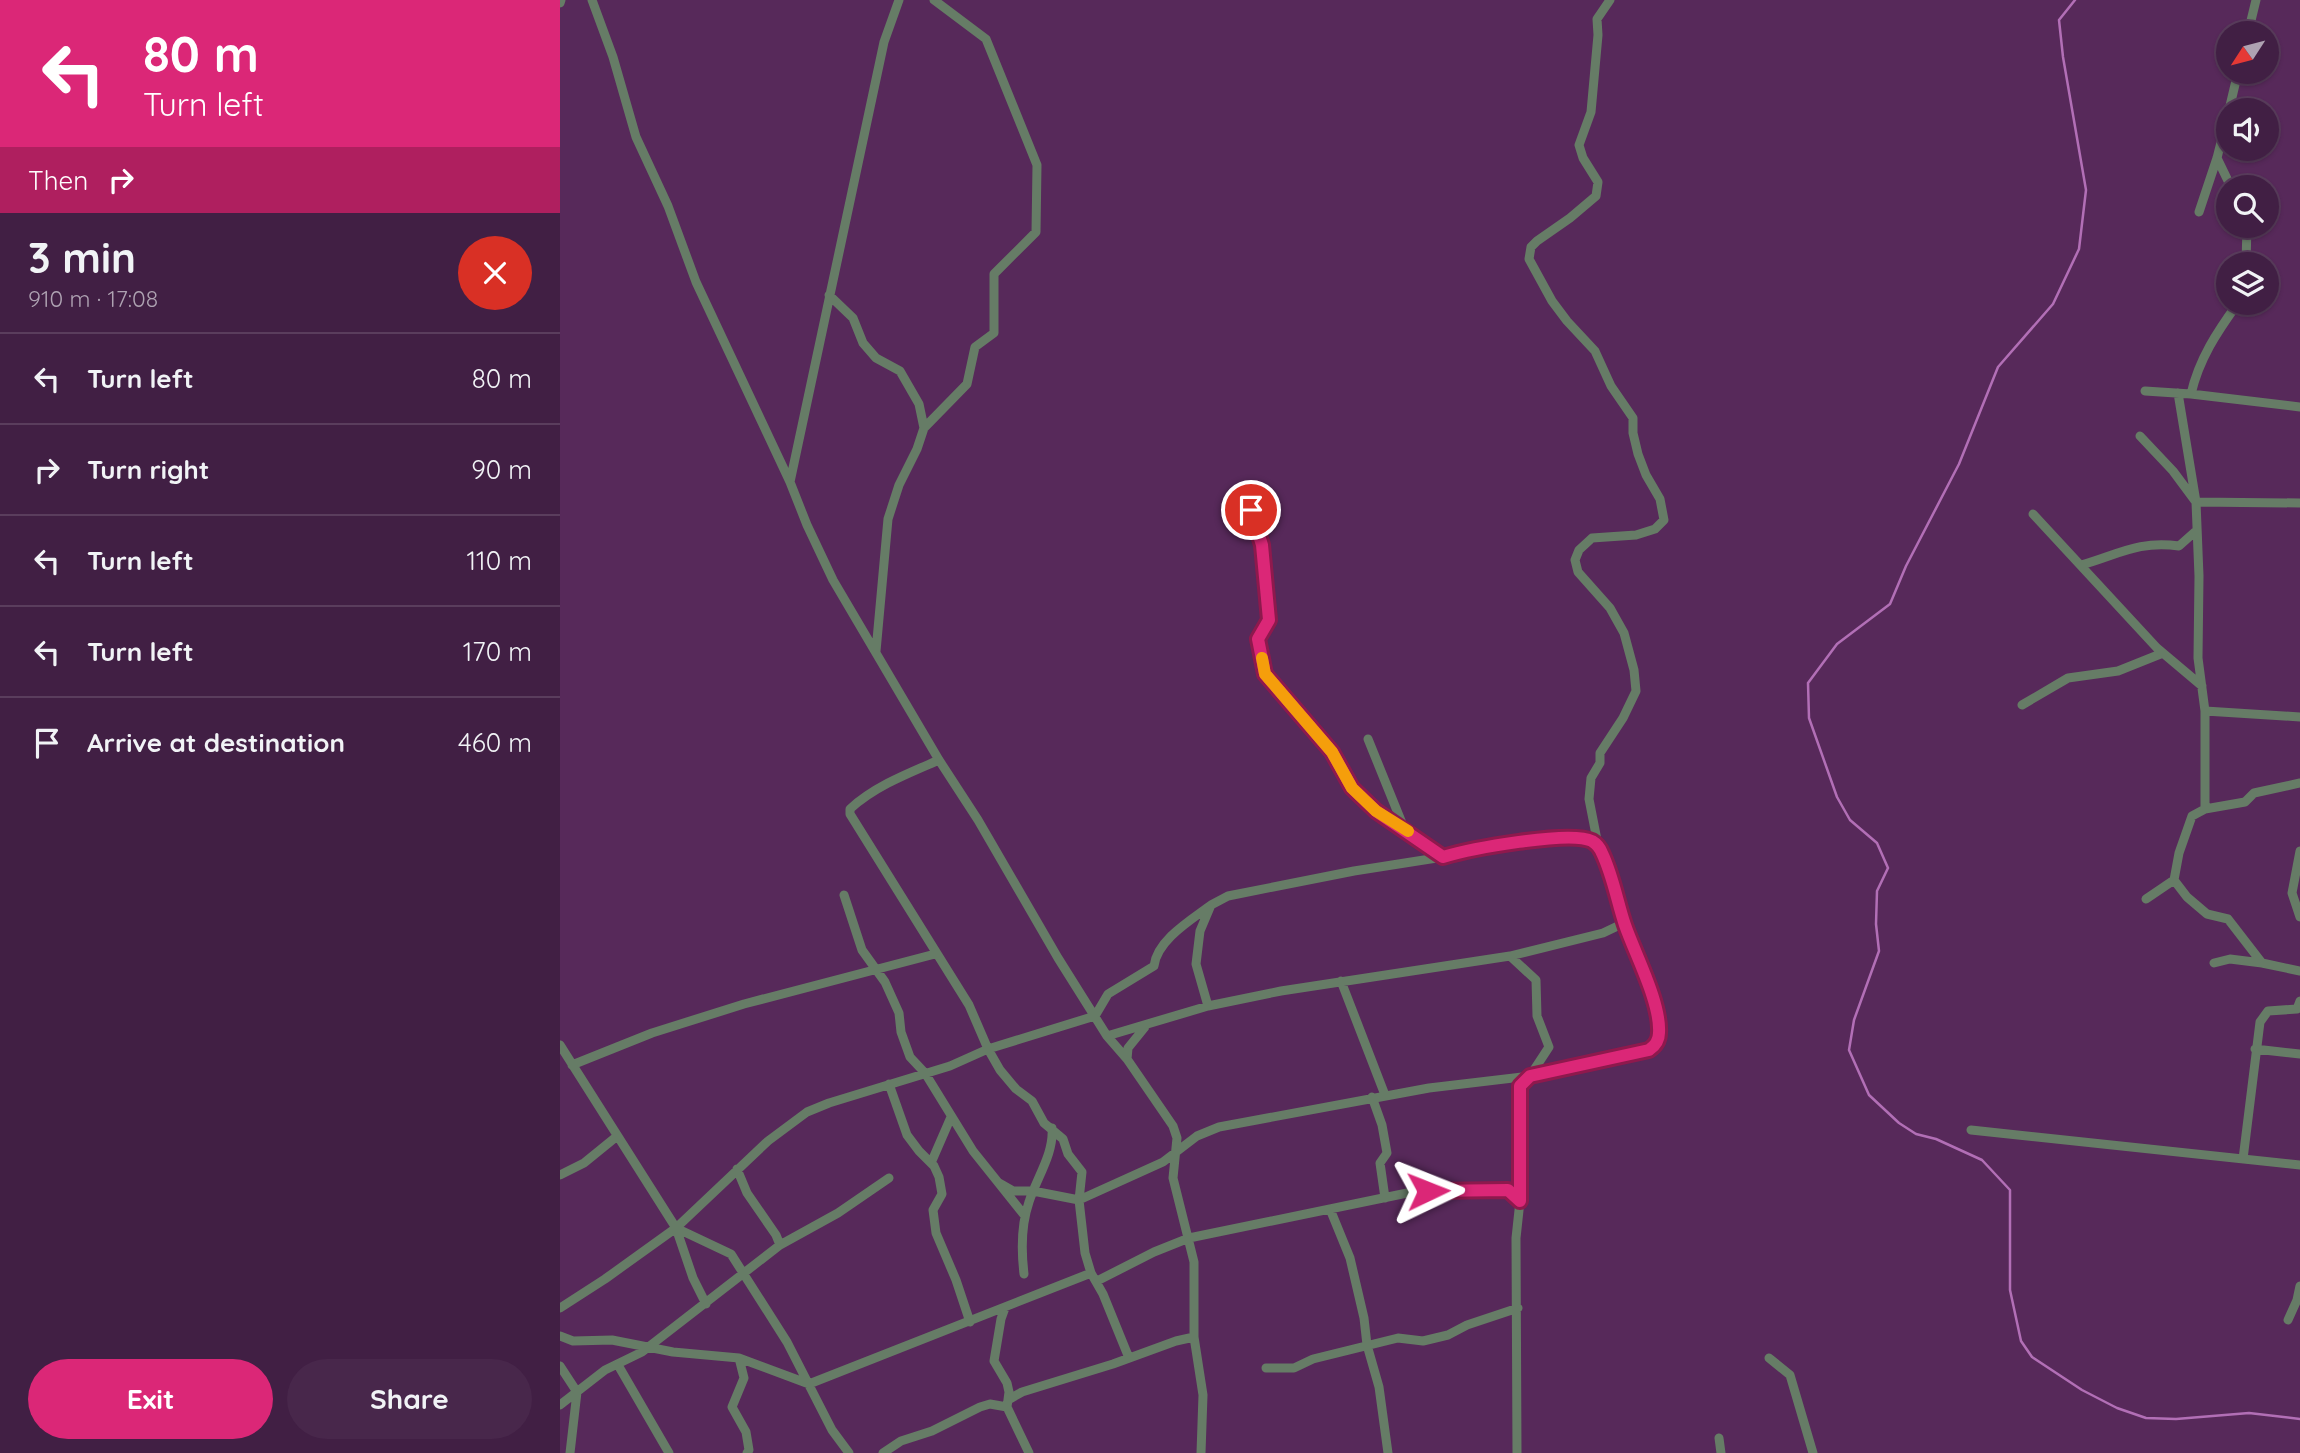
<!DOCTYPE html>
<html lang="en">
<head>
<meta charset="utf-8">
<style>
	:root { --surface:#411f44; --page:#48274b; --text:#f1f3f6; --muted:#aea2b2; --line:#5a3d5d; --accent:#db2777 }
	body { margin:0; font-family:Quicksand,sans-serif; background:var(--page); color:var(--text); height:100vh; display:flex; flex-direction:column; font-size:26px; white-space:nowrap }
	* { box-sizing:border-box; margin:0 }
	p { font-size:23px; color:var(--muted) }
	.icon { flex:none; width:38px; height:38px; fill:none; stroke:currentColor; stroke-width:2; stroke-linecap:round; stroke-linejoin:round }
	.map { position:relative; flex:1; overflow:hidden }
	.details { display:flex; flex-direction:column; background:var(--surface); width:560px }
	.details>* { flex:none }
	.hud { background:#db2777; color:#fff; overflow:hidden }
	.needle { width:46px; rotate:234deg }
	.controls { position:absolute; left:1656px; top:21px; display:grid; gap:14px }
	.controls a { display:grid; place-items:center; width:63px; height:63px; border-radius:50%; background:var(--surface); box-shadow:0 2px 5px #0004,0 0 0 2px var(--line); font-size:35px }
	.pin { position:absolute; display:grid; place-items:center; width:60px; height:60px; color:#fff; margin:-30px; border:4px solid #fff; border-radius:50%; box-shadow:0 2px 7px #0007 }
	.me { position:absolute; width:77px; margin:-38px; rotate:88deg; stroke-linejoin:round; filter:drop-shadow(0 0 5px #0008) }
	.turn { display:flex; align-items:center; gap:24px; height:147px; padding:0 28px; font-size:32px }
	.turn .icon { width:91px; height:91px; stroke-width:2.5 }
	.turn b { display:block; font-size:49px; line-height:60px }
	.then { display:flex; align-items:center; height:66px; padding:0 28px; background:#0003; gap:14px; font-size:26px }
	.round { display:grid; place-items:center; flex:none; width:74px; height:74px; border-radius:37px; background:var(--page) }
	.summary { display:flex; align-items:center; justify-content:space-between; height:119px; padding:0 28px }
	h1 { font-size:42px; font-weight:700; line-height:52px }
	.primary-button { display:flex; gap:14px; margin-top:auto; padding:14px 28px }
	.primary-button a { flex:1; height:80px; border-radius:42px; background:var(--accent); color:#fff; font-size:28px; font-weight:700; line-height:80px; text-align:center }
	.primary-button a+a { background:var(--page); color:var(--text) }
	ul { padding:0; list-style:none }
	li { display:flex; align-items:center; gap:21px; height:91px; padding:0 28px; border-top:2px solid var(--line) }
	li div { flex:1 }
	li b { display:block; font-size:26px }
	li em { font-style:normal }
	main { display:flex; flex:1; min-height:0 }
	.map>svg:first-child { display:block }
	.lines { fill:none; stroke-linecap:round; stroke-linejoin:round }
	.stream { stroke:#b26fb6; stroke-width:2.5 }
	.street { stroke:#667c66; stroke-width:9 }
	.route-casing { stroke:#8e194d; stroke-width:18 }
	.route { stroke:#db2777; stroke-width:12 }
	.slow { stroke:#f59e0b; stroke-width:12 }
</style>
</head>
<body>
<main>
<section class="details">
<div class="hud">
<div class="turn"><svg class="icon" aria-label="left" viewBox="0 0 24 24"><path d="M17 20v-9H6M10 6l-5 5 5 5"/></svg><div><b>80 m</b>Turn left</div></div>
<div class="then">Then<svg class="icon" aria-label="right" viewBox="0 0 24 24"><path d="M7 20v-9h11M14 6l5 5-5 5"/></svg></div>
</div>
<div class="summary"><div><h1>3 min</h1><p>910 m · 17:08</p></div><a class="round" style="background:#d93025;color:#fff"><svg class="icon" aria-label="close" viewBox="0 0 24 24"><path d="M6 6l12 12M18 6L6 18"/></svg></a></div>
<ul>
<li><svg class="icon" aria-label="left" viewBox="0 0 24 24"><path d="M17 20v-9H6M10 6l-5 5 5 5"/></svg><div><b>Turn left</b></div><em>80 m</em></li>
<li><svg class="icon" aria-label="right" viewBox="0 0 24 24"><path d="M7 20v-9h11M14 6l5 5-5 5"/></svg><div><b>Turn right</b></div><em>90 m</em></li>
<li><svg class="icon" aria-label="left" viewBox="0 0 24 24"><path d="M17 20v-9H6M10 6l-5 5 5 5"/></svg><div><b>Turn left</b></div><em>110 m</em></li>
<li><svg class="icon" aria-label="left" viewBox="0 0 24 24"><path d="M17 20v-9H6M10 6l-5 5 5 5"/></svg><div><b>Turn left</b></div><em>170 m</em></li>
<li><svg class="icon" aria-label="arrive" viewBox="0 0 24 24"><path d="M6 21V4h12l-3 4 3 4H6"/></svg><div><b>Arrive at destination</b></div><em>460 m</em></li>
</ul>
<div class="primary-button"><a>Exit</a><a>Share</a></div>
</section>
<div class="map">
<svg width="1740" height="1453" viewBox="0 0 1740 1453">
	<rect width="100%" height="100%" fill="#57295a"/>
	<g class="lines">
		<path class="stream" d="M1515,0L1499,20L1503,57L1526,190L1519,249L1493,304L1438,367L1399,464L1346,566L1330,604L1277,644L1248,683L1249,718L1277,797L1290,820L1317,843L1328,868L1317,891L1316,924L1319,951L1294,1020L1289,1050L1309,1095L1339,1123L1356,1134L1376,1139L1422,1160L1450,1190V1290L1461,1341L1472,1357L1522,1390L1557,1408L1586,1418L1616,1419L1689,1413L1740,1419"/>
		<path class="street" d="M32,0L53,57L76,137L108,206L136,282L230,482L247,525L273,580L379,760L418,820L498,958L547,1036L567,1059L613,1126L617,1138L613,1178L634,1262V1337L643,1395L641,1453
			M0,3L1,0
			M1688,33L1696,0
			M1669,110L1678,72
			M1657,158L1671,187
			M1639,212L1657,158L1668,115
			M1686,264L1687,226
			M269,295L293,318L303,343L316,358L340,371L359,404L364,428L357,449L339,485L328,519L316,651
			M1585,391L1631,394L1740,407
			M1631,394C1639,359 1657,332 1678,303
			M364,428L407,384L415,347L434,333V274L476,232L477,165L426,39L374,0
			M1580,436L1613,471L1636,502L1740,503
			M230,482L324,42L339,0
			M691,510L702,545L709,620L697,639L705,674L772,752L792,788L816,811L843,827
			M1473,514L1597,648L1642,686
			M1521,565C1557,555 1579,540 1619,546L1637,530
			M1462,705L1508,678L1558,671L1603,653
			M1645,711L1740,717
			M379,760C349,773 315,786 290,809V814L409,1005L428,1049L440,1070L456,1089L472,1101L484,1123L503,1139L508,1154L522,1172L519,1200L525,1253L531,1273L543,1294L569,1358
			M1645,809L1685,802L1694,793L1740,783
			M1038,845L1029,799L1031,778L1040,763V753L1063,718L1076,691L1074,670L1064,633L1050,608L1018,572L1015,560L1019,550L1032,538L1076,535L1095,529L1104,520L1100,499L1086,475L1078,454L1073,433V418L1051,386L1035,351L1007,321L992,301L969,259L971,247L977,241L1010,218L1036,196L1038,182L1023,158L1019,145L1031,112L1038,35L1037,19L1050,0
			M1740,851L1732,893L1740,917
			M1614,880L1627,897L1647,914L1668,919L1702,963L1740,971
			M284,895L302,950L325,982L339,1013L341,1032L350,1057L365,1073L413,1151L465,1216
			M1586,899L1614,880L1619,853L1632,816L1645,809V711L1638,658L1639,576L1636,502L1618,393
			M950,956L976,980L977,1016L989,1047L970,1076L960,1086V1201L956,1238L957,1453
			M1654,963L1670,959L1702,963
			M781,981L825,1095
			M648,1006L636,964L640,931L651,905L668,896L794,871L883,857
			M547,1036L648,1006L721,991L950,956L1043,933L1064,923
			M0,1045L116,1228L133,1278L146,1304
			M1695,1049L1740,1054
			M567,1059L568,1048L585,1027
			M12,1065L92,1033L184,1004L375,954
			M329,1084L347,1135L359,1151L374,1166L379,1177L382,1194L373,1210L376,1233L396,1280L410,1322
			M812,1097L822,1125L827,1153L820,1163L825,1198
			M1411,1130L1740,1165
			M1683,1159L1700,1022L1708,1011L1737,1009L1740,1001
			M371,1163L391,1117
			M177,1169L187,1193L216,1235L220,1245
			M0,1175L24,1163L56,1137
			M439,1183L453,1191H473L519,1200L603,1162L637,1136L659,1127L869,1088L970,1076L1055,1056L1084,1052L1096,1043L1099,1033L1095,1006L1064,923L1047,864L1038,845L1030,840L1018,838L999,839L928,846L883,857L844,828L808,739
			M770,1209L790,1258L804,1318L807,1345L819,1387L828,1453
			M116,1228L171,1254L227,1342L272,1430L289,1453
			M464,1274C461,1249 461,1225 469,1202C477,1177 494,1154 492,1128
			M537,1281L594,1252L629,1238L852,1192L884,1189L948,1190L960,1201
			M0,1308L45,1279L116,1228L208,1141L247,1112L269,1103L390,1066L428,1049L535,1016L548,994L594,966C597,940 631,920 651,905
			M445,1308L441,1319L434,1361L447,1383L449,1392L447,1407L469,1453
			M1728,1320L1737,1300L1740,1286
			M0,1336L13,1341L52,1340L113,1352L179,1358L249,1384L531,1273
			M179,1358L184,1378L172,1407L186,1432L189,1450L187,1453
			M1209,1358L1230,1375L1253,1453
			M58,1365L109,1453
			M0,1366L17,1392L10,1453
			M706,1368H734L753,1359L838,1338L863,1341L888,1335L907,1325L958,1308
			M448,1400L462,1392L553,1364L616,1341L634,1337
			M0,1405L45,1370L82,1352L220,1245L278,1213L329,1178
			M1159,1438L1161,1453
			M323,1453L341,1441L372,1431L420,1407L430,1404L447,1407"/>
	</g>
	<g class="lines">
		<defs>
			<path id="route" d="M691,510L702,545L709,620L698,639L705,674L772,752L792,788L816,811L883,857C909,849 1010,830 1032,841C1037,844 1040,848 1042,853C1053,876 1057,901 1065,925C1075,954 1101,1003 1099,1033C1099,1041 1095,1046 1089,1050L970,1076L960,1086V1201L948,1190L868,1191"/>
		</defs>
		<use href="#route" class="route-casing"/>
		<use href="#route" class="route"/>
		<path class="slow" d="M702,658L705,674L772,752L792,788L816,811L848,831"/>
	</g>
</svg>
<div class="controls">
<a><svg class="needle" viewBox="-14 -14 28 28"><path d="M0-13l5 13h-10z" fill="#e53935"/><path d="M0 13l5-13h-10z" fill="#aea2b2"/></svg></a>
<a><svg class="icon" aria-label="sound" viewBox="0 0 24 24"><path d="M4 9h4l5-4v14l-5-4H4zM17 9q2 3 0 6"/></svg></a>
<a><svg class="icon" aria-label="search" viewBox="0 0 24 24"><circle cx="10" cy="10" r="6"/><path d="M15 15l6 6"/></svg></a>
<a><svg class="icon" aria-label="layers" viewBox="0 0 24 24"><path d="M12 4l9 5-9 5-9-5zM3 14l9 5 9-5"/></svg></a>
</div>
<div class="pin" style="left:691px;top:510px;background:#d93025"><svg class="icon" aria-label="arrive" viewBox="0 0 24 24"><path d="M6 21V4h12l-3 4 3 4H6"/></svg></div>
<svg class="me" style="left:868px;top:1191px" viewBox="-20 -20 40 40"><path d="M0-17L14 15 0 8-14 15z" fill="#db2777" stroke="#fff" stroke-width="4"/></svg>
</div>
</main>
</body>
</html>
